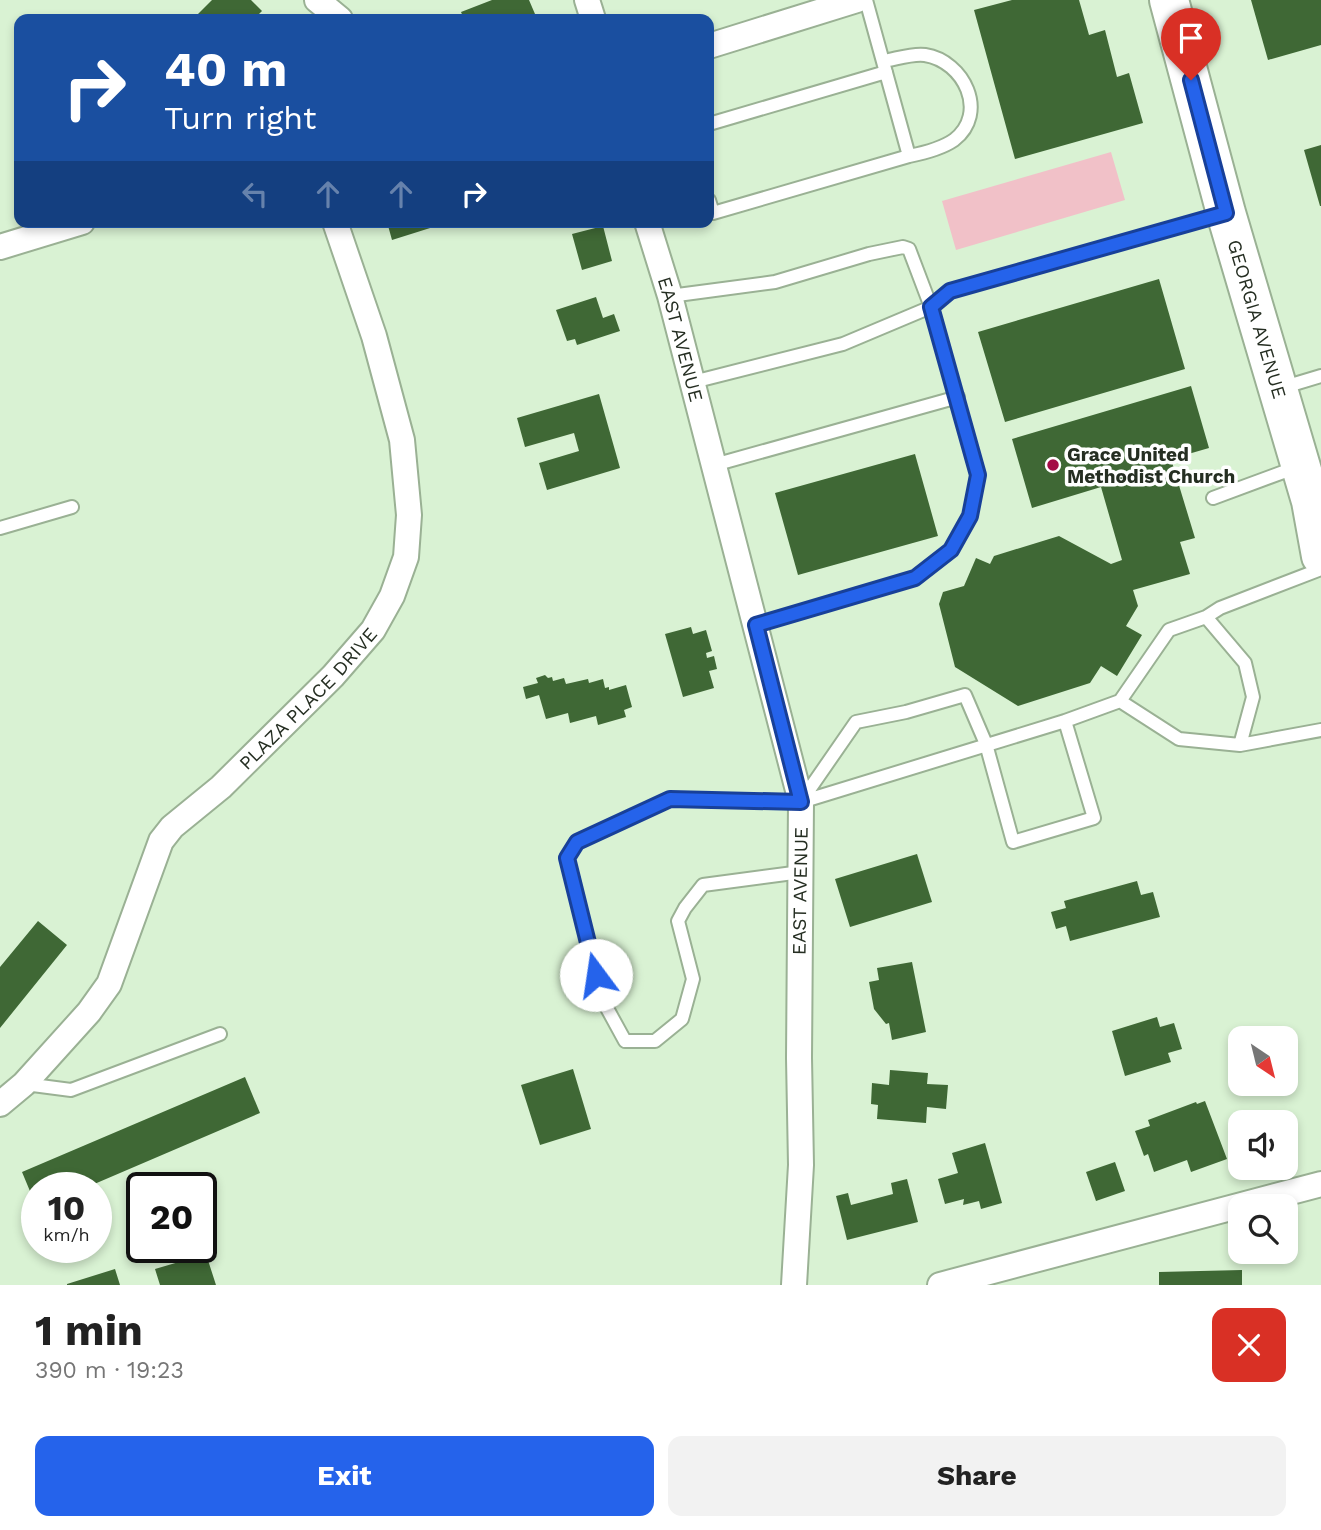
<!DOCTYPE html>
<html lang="en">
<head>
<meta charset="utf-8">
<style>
	:root { --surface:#fff; --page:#f2f2f2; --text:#222; --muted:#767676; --accent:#2563eb }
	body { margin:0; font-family:"Work Sans",sans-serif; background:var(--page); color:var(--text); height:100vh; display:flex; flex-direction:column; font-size:26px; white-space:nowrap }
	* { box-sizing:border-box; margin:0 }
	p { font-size:23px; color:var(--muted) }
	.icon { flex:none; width:38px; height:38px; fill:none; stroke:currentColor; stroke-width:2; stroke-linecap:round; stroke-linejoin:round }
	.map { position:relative; height:1285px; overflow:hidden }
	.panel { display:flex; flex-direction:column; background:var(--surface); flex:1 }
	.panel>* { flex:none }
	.banner { position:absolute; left:14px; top:14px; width:700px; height:214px; border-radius:14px; box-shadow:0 4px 10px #0003; background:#1a4fa0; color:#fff; overflow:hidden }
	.needle { width:46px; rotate:145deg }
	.fabs { position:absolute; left:1228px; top:1026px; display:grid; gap:14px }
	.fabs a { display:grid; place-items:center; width:70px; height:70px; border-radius:14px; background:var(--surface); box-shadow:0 4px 10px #0003; font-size:35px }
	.speed { position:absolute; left:21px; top:1172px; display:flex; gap:14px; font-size:35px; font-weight:700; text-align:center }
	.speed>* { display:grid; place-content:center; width:91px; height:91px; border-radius:50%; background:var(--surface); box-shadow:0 4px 10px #0003; line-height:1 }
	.speed small { font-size:18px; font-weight:400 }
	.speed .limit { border:4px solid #111; border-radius:10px; background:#fff; color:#111 }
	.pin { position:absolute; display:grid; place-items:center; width:60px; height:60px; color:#fff; margin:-72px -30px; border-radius:50% 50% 50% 0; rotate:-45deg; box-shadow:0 0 7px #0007 }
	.pin .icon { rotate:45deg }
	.me { position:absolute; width:77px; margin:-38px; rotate:346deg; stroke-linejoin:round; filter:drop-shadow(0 0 5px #0008) }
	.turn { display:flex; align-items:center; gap:24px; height:147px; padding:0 35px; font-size:32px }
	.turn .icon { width:91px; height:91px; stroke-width:2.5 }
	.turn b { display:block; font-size:49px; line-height:60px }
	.lanes { display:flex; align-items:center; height:66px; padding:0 35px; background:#0003; justify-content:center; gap:35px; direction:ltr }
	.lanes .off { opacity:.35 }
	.round { display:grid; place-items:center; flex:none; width:74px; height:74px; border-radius:14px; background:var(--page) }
	.summary { display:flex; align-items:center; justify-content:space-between; height:119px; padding:0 35px }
	h1 { font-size:42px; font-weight:700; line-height:52px }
	.primary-button { display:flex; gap:14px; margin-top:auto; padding:14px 35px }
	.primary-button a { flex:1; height:80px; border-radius:14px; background:var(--accent); color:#fff; font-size:28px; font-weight:700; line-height:80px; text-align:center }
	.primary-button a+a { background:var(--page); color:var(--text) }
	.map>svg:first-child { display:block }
	.green { fill:#f1c1c8 }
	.building { fill:#3f6835 }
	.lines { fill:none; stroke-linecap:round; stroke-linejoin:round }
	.service-casing { stroke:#9ab194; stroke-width:16 }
	.minor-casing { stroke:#9ab194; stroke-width:28 }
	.primary-casing { stroke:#9ab194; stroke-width:42 }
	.service { stroke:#fff; stroke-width:12 }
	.minor { stroke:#fff; stroke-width:24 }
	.primary { stroke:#fff; stroke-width:38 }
	.route-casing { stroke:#184099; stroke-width:18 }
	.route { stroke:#2563eb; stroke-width:12 }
	.poi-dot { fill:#a40c46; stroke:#fff; stroke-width:2.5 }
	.labels { text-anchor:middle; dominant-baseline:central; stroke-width:7; stroke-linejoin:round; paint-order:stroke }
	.street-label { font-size:19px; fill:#252e22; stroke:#fff }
	.poi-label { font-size:19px; font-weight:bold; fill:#252e22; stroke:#fff; text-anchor:start }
</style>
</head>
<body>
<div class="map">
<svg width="1321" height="1285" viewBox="0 0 1321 1285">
	<rect width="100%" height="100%" fill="#d9f2d3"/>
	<path class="green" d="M1111,152L1125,200L956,250L942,201Z"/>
	<path class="building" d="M212,0H251L262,11L254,19H193Z
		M492,0H529L535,14L521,19H464L461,12Z
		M1012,0H1079L1089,35L1105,30L1117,77L1129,73L1143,123L1015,159L974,10Z
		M1251,0H1321V45L1268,60Z
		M1321,145V206H1320L1304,150Z
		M387,222H446V223L392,240Z
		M603,226L612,261L582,270L572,234Z
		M1159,279L1185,369L1005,422L978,332Z
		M596,297L603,318L614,314L620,331L577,345L575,339L567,341L556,310Z
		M1191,386L1209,448L1171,459L1195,538L1180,542L1190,574L1133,590L1138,606L1126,626L1142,635L1117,676L1101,666L1090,683L1018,706L955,667L939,604L943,592L964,586L976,558L990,564L994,556L1059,536L1111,564L1122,560L1101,487L1032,508L1012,439Z
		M599,394L620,468L547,490L539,463L579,451L574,433L525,447L517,418Z
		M915,454L938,536L798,575L775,493Z
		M691,627L693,634L706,630L712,651L706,653L707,658L714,656L717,669L709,671L714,688L683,697L665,634Z
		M545,675L548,678L552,677L553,681L564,678L566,684L588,679L589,683L603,679L605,688L609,687V690L626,685L632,707L624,710L626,717L598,725L596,716L570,723L568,713L546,719L539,695L526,699L523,687L538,683L536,678Z
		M917,854L932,902L850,927L835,879Z
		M1137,881L1141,895L1153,892L1160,917L1070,941L1066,926L1056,929L1051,912L1066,908L1064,901Z
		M38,921L67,945L0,1028V967Z
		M912,962L926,1032L892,1040L889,1023L886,1024L874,1009L869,982L879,980L877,968Z
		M1157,1017L1160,1027L1174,1023L1182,1049L1168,1053L1171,1062L1125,1076L1112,1031Z
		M573,1069L591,1129L540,1145L521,1085Z
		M890,1070L928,1073L927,1084L948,1085L946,1109L927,1107L926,1123L877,1119L878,1105L871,1104L872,1083L889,1085Z
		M245,1077L260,1113L85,1188H37V1208L22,1172Z
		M1205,1101L1227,1159L1191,1172L1187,1160L1154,1172L1148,1154L1144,1156L1135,1131L1150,1126L1148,1120L1196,1102L1197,1104Z
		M985,1143L1002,1203L981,1209L979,1201L963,1205L964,1199L945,1204L938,1179L958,1173L952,1153Z
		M1115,1162L1125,1191L1096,1201L1086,1172Z
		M907,1179L918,1222L847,1240L836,1196L848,1193L851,1205L893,1194L891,1183Z
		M206,1254L216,1285H160L155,1269Z
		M115,1269L120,1285H67V1284Z
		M1242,1270V1285H1159V1272Z"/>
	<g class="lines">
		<defs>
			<path id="service" d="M883,61C896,59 913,53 925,55C964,61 989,113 954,140C941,149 924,153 909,156
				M709,124L886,72
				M709,200L713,213L909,156L866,0
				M670,296L775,282L869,254L903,247L909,249L931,307L978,475L970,516L951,550L915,578L756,625
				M693,382L843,344L931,307L950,291L1223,214
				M1281,388L1321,376
				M714,465L958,397
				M1213,498L1297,467
				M0,528L72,507
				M1206,617L1245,663L1253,697L1240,745
				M1120,701L1179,739L1240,745L1321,730
				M802,800L856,722L906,712L965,695L986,744L1013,842L1094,818L1065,721L1120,701L1169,630L1206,617L1220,608L1321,569
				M801,872L703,885L685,908L678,921L693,979L682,1019L655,1041H625L602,999L572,877L567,857L577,842L670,799L801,802L1065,721
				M25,1084L71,1090L220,1034"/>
			<g id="minor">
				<path d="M317,0L340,19"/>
				<path d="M587,0L593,19"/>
				<path d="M709,46L857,0"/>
				<path id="s1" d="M647,222L670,296L801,802L799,1058L801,1165L794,1285"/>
				<path d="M0,247L82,222"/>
				<path id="s2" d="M0,1104L24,1084L89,1012L109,984L161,841L172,827L221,787L333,676L373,630L392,596L406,557L409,515L402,440L374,336L335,222"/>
				<path d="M940,1285L1321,1184"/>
			</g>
			<g id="primary">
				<path id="s3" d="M1169,0L1226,213L1311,501L1321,556"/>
			</g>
		</defs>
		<use href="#service" class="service-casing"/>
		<use href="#minor" class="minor-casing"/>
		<use href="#primary" class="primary-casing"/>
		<use href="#service" class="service"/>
		<use href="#minor" class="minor"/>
		<use href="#primary" class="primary"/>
	</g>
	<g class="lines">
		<defs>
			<path id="route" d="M596,975L567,858L577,842L670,799L801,802L756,625L915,578L951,550L970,516L978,475L931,307L950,291L1226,213L1191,80"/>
		</defs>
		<use href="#route" class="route-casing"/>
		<use href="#route" class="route"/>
	</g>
	<circle class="poi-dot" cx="1053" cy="465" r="7"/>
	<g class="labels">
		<g class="street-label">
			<text stroke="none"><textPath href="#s3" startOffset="331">GEORGIA AVENUE</textPath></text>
			<text stroke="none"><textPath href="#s1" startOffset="122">EAST AVENUE</textPath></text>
			<text stroke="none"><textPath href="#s2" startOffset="520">PLAZA PLACE DRIVE</textPath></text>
			<text transform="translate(800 891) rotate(-89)">EAST AVENUE</text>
		</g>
		<g class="poi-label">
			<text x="1067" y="454">Grace United<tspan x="1067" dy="22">Methodist Church</tspan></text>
		</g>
	</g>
</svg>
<div class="fabs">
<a><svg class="needle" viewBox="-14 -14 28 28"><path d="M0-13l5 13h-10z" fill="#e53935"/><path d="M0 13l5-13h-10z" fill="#767676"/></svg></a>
<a><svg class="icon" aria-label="sound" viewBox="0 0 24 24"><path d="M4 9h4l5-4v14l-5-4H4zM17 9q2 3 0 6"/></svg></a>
<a><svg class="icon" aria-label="search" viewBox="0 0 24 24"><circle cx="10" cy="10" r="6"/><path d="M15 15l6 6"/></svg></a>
</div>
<div class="speed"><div>10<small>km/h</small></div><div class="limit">20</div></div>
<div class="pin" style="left:1191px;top:80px;background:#d93025"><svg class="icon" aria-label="arrive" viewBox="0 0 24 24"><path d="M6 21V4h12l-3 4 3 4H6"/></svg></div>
<svg class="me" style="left:596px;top:975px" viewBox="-20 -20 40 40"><circle r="19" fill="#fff"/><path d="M0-13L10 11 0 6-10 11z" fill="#2563eb"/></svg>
<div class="banner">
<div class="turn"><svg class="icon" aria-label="right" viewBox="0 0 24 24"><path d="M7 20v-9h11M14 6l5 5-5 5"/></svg><div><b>40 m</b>Turn right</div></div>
<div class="lanes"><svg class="icon off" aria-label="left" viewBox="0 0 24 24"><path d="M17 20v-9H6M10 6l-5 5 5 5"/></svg><svg class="icon off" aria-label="ahead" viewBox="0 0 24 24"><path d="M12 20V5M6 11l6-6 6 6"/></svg><svg class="icon off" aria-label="ahead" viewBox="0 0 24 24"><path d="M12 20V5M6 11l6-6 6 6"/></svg><svg class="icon" aria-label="right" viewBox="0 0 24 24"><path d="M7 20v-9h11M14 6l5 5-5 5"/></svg></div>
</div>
</div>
<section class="panel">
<div class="summary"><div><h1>1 min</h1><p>390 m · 19:23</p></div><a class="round" style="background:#d93025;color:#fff"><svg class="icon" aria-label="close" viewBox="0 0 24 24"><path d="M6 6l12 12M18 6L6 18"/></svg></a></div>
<div class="primary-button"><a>Exit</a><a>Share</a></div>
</section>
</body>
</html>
